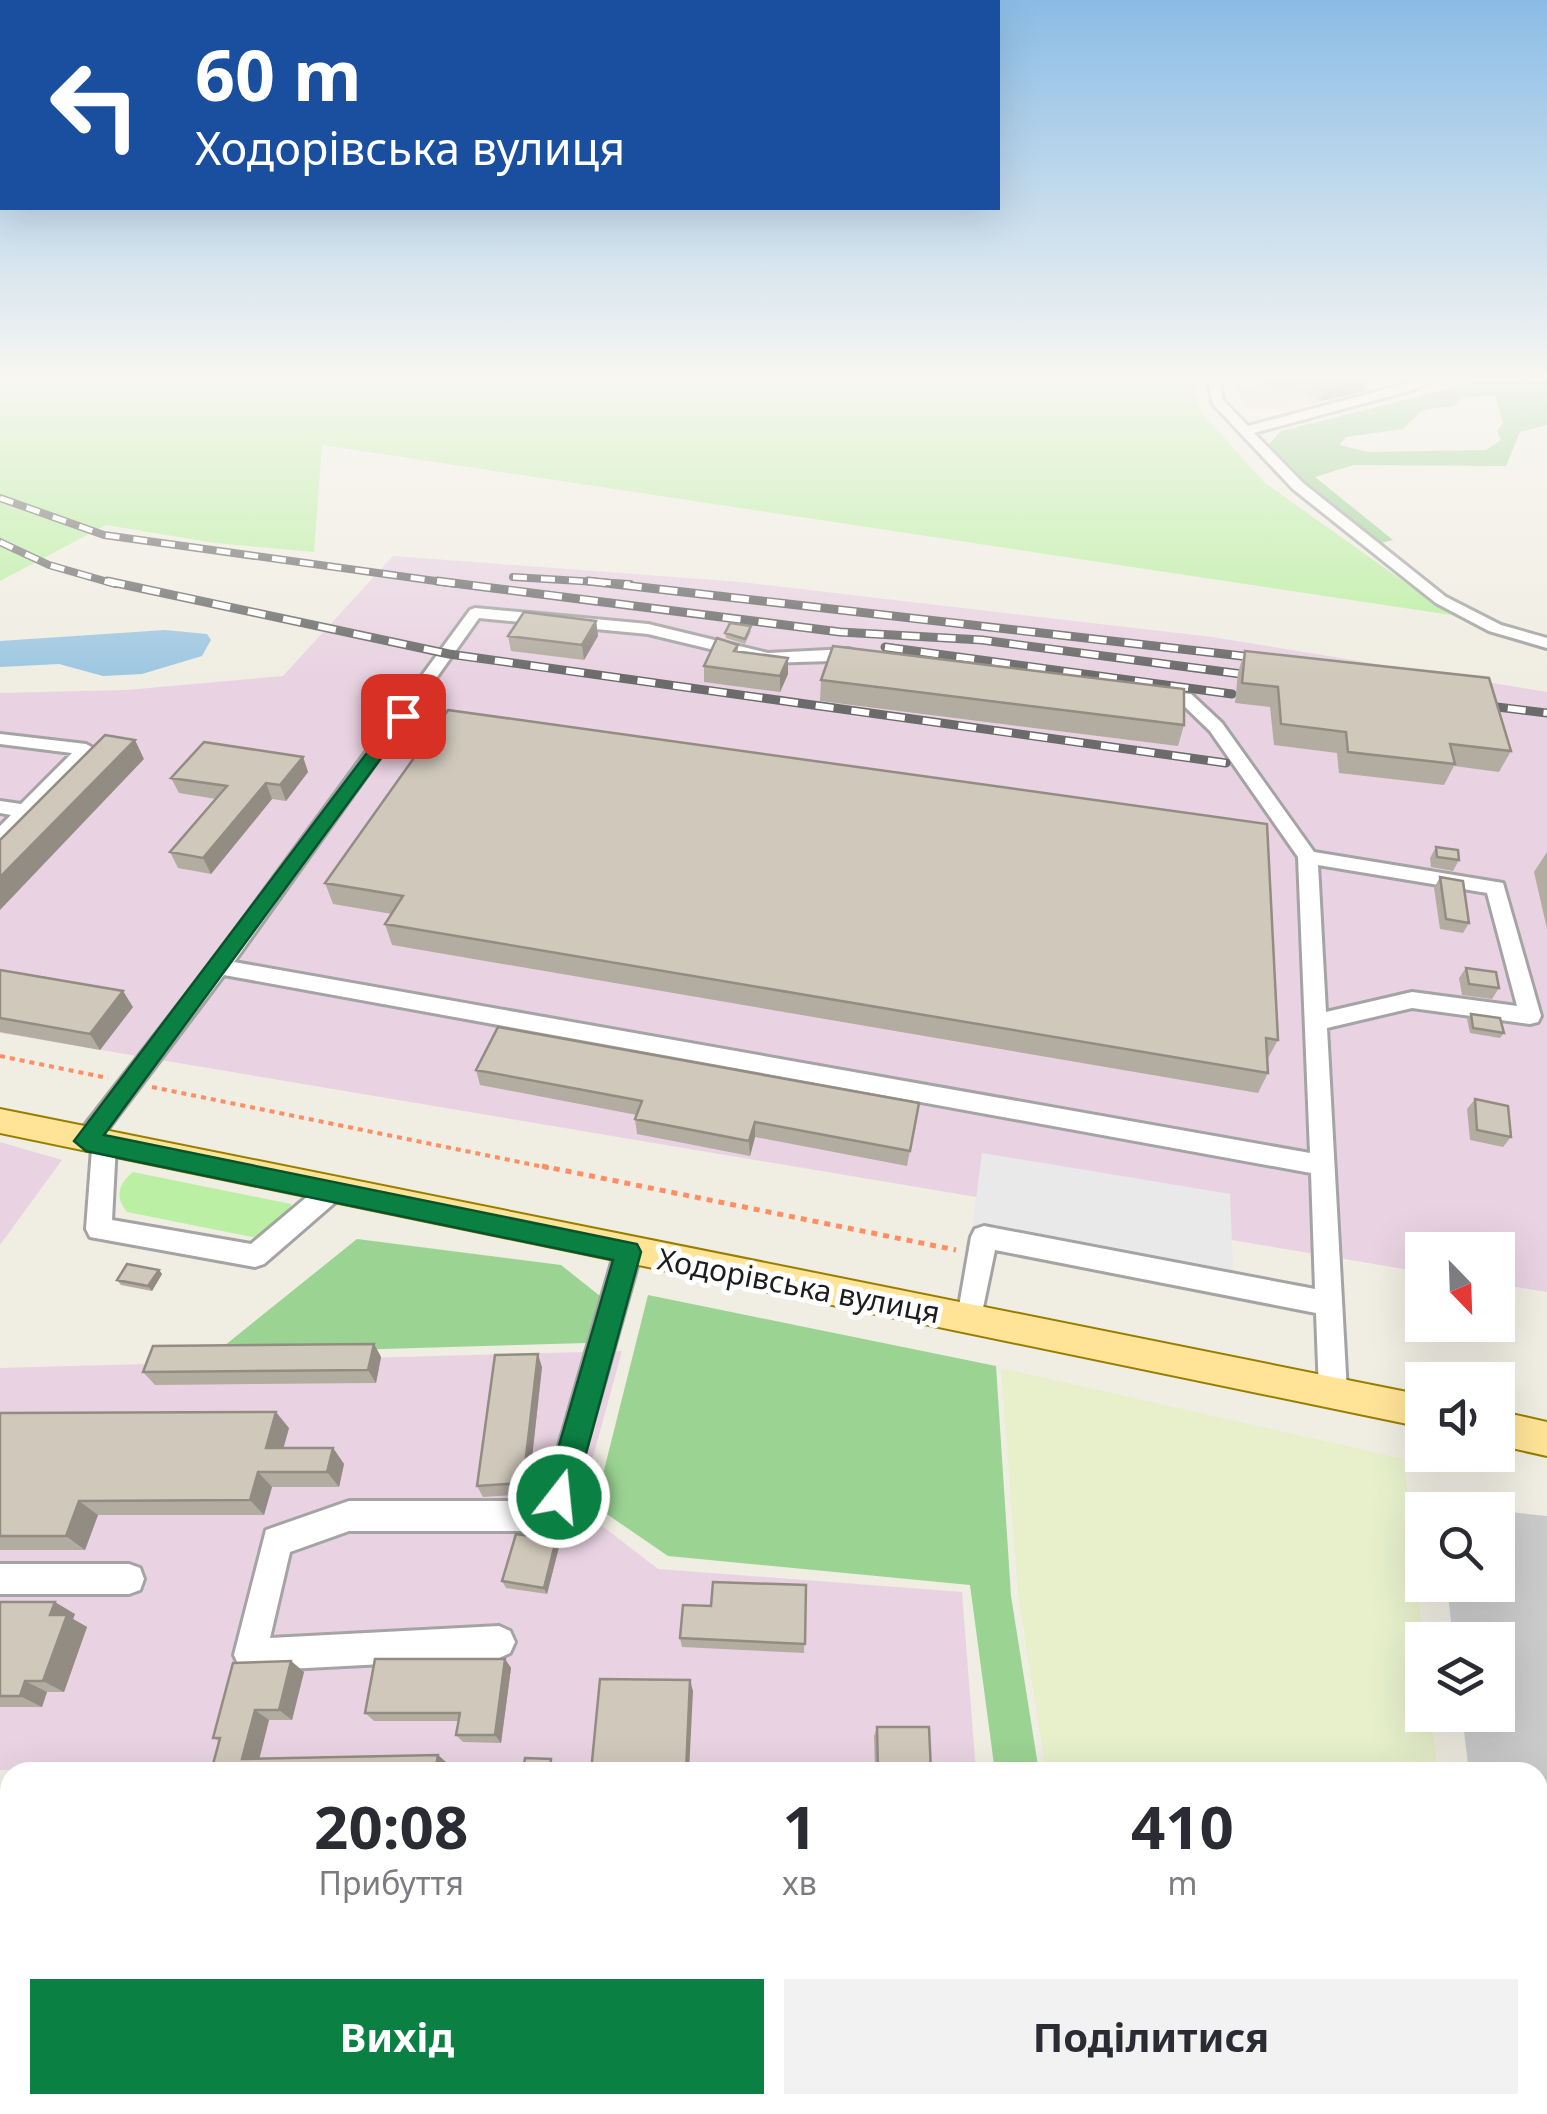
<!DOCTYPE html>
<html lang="uk">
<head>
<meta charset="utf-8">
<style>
	:root { --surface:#fff; --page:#f2f2f3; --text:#2b2b33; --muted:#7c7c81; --accent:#0b8043 }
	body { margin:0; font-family:"Noto Sans",sans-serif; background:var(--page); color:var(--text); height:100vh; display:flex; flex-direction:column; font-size:38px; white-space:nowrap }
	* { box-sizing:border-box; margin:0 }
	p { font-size:32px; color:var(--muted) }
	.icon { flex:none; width:55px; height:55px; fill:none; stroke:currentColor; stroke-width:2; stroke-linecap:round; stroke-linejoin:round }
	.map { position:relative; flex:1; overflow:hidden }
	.side { position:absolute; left:0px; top:1762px; width:1548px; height:352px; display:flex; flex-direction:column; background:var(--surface); border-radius:30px 30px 0 0; box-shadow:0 10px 40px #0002 }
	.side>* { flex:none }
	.guide { position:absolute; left:0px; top:0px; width:1000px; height:210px; box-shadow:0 10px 40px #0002; background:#1a4fa0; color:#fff; overflow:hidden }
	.needle { width:65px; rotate:157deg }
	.controls { position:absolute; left:1405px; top:1232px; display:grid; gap:20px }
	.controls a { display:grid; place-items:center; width:110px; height:110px; border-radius:0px; background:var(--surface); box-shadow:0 10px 40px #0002; font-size:50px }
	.pin { position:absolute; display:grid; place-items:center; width:85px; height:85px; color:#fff; margin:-42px; border-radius:20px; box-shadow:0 5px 15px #0006 }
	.me { position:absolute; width:110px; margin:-55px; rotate:16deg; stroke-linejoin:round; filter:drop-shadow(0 0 8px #0008) }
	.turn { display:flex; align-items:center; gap:35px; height:210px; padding:0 30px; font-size:45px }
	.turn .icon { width:130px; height:130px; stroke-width:2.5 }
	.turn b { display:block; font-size:70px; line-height:85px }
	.eta { display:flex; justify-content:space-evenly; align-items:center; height:170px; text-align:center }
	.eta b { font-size:60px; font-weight:700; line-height:70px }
	.action { display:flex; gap:20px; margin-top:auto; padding:20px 30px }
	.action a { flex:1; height:115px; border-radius:0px; background:var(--accent); color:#fff; font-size:40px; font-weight:700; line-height:115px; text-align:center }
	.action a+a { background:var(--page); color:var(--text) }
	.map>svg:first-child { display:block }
	.industrial { fill:#e9d3e2 }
	.religious { fill:#cbcbcb }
	.farmland { fill:#e7f0cb }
	.grass { fill:#bbefa3 }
	.forest { fill:#9bd393; fill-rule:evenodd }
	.parking { fill:#e9e9e9 }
	.water { fill:#9ec7e2 }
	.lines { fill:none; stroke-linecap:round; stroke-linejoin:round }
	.minor-casing { stroke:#a4a4a4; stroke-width:6 }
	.major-casing { stroke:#977e00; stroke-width:4 }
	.path-far2 { stroke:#ff8e64; stroke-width:4; stroke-dasharray:5 5; stroke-linecap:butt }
	.path-far1 { stroke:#ff8e64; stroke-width:5; stroke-dasharray:6 6; stroke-linecap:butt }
	.path { stroke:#ff8e64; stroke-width:6; stroke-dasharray:8 8; stroke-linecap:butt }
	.minor { fill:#fff; fill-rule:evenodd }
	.major { fill:#ffe498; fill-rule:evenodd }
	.rail-far1-casing { stroke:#6b6b6b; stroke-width:8 }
	.rail-casing { stroke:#6b6b6b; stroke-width:9 }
	.rail-far1 { stroke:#fff; stroke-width:5; stroke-dasharray:14; stroke-linecap:butt }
	.rail { stroke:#fff; stroke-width:6; stroke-dasharray:18; stroke-linecap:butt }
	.wall { fill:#b3aca1 }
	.shaded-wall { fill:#928c83 }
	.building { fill:#d0c8bb; stroke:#928c83; stroke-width:2.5 }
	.route { fill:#0b8043; stroke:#07532c; stroke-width:2.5 }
	.labels { text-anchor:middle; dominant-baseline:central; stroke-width:10; stroke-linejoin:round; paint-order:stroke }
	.street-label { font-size:30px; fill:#1d1d1d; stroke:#fff }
</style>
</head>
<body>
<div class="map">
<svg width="1547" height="2114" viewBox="0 0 1547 2114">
	<rect width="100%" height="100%" fill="#f0ede2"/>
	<path class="industrial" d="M1230,381H1393L1398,384L1368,385V393L1282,410H1249Z
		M393,556L740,582L1212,637L1547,692V1292L1498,1284V1250H1422V1272L0,1033V693L126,690L283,676Z
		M0,1142L62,1160L0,1245Z
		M622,1351L579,1508L658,1569L962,1592L976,1772L0,1770V1368Z"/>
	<path class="religious" d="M1498,1511L1547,1516V2021L1538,2020V1772H1469L1462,1715H1498V1640H1453L1447,1585H1498Z"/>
	<path class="farmland" d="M1001,1368L1404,1459L1423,1640L1422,1715H1431L1437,1772H1046L1018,1594Z"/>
	<path class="grass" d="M0,381H1193L1201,412L1265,483L1451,615L322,445L314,552L215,543L106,525L0,581Z
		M133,1172L291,1204V1214L279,1228L257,1238L127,1212C114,1197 119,1183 133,1172Z"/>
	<path class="forest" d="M1481,381H1547V425L1520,432L1506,466L1354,465L1315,477L1393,540L1377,544L1301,481L1267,447L1281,431ZM1495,396L1503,423L1497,431L1501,440L1486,450L1368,452L1339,445L1346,437L1403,429L1422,410L1454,406L1463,397Z
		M357,1239L561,1265L600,1296L586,1343L214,1354Z
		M648,1295L996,1366L1011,1596L1039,1772H995L970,1585L668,1556L595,1506Z"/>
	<path class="parking" d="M982,1153L1230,1194L1234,1293L970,1245Z"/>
	<path class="water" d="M165,630L207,634L211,640L202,656L142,674L103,676L59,664L0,667V641Z"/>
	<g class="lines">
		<defs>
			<path id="minor" d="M1208,381H1220L1223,400L1248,426L1417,381H1433L1409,391L1254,433L1303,483L1446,597L1501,625L1547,638V648L1489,631L1436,603L1293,489L1213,404Z
				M475,608L648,624L768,653L848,649L869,655L861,660L768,663L648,634L479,618L234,962L1310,1153L1298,857L1210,731L1180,702L1150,698V690L1191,694L1222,723L1314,852L1503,883L1541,1016L1538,1022L1530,1024L1412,1008L1327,1028L1347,1392L1343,1401L1333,1405L1323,1401L1319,1392L1316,1313L995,1250L979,1327L970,1330L961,1327L957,1318L971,1237L975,1229L984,1226L1315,1289L1311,1173L224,975L104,1134L112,1137L116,1144L112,1220L251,1244L321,1185L330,1182L339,1185L342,1192L339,1199L264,1264L255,1267L90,1237L86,1229L92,1149L78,1148L74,1141L78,1134L212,962L470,610ZM1318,865L1487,893L1517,1006L1412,992L1326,1012Z
				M0,734L86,744L95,749L7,841L0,843V826L11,815L0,813V801L21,804L72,753L0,744Z
				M628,1241L637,1244L641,1252L569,1507L527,1531H349L290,1552L270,1638L499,1626L510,1631L515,1642L510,1653L499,1658L250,1671L239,1666L234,1655L266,1530L349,1501H524L547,1487L615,1252L619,1244Z
				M0,1564H129L140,1568L144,1579L140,1590L129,1594H0Z
				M0,2072H10V2105H23L0,2110Z
				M1538,2092H1547V2114H1380L1378,2105H1538Z"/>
			<path id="major" d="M0,1109L1422,1395V1427L0,1133Z
				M1498,1411L1547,1422V1456L1498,1445Z"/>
		</defs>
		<use href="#minor" class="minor-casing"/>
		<use href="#major" class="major-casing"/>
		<path class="path-far2" d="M0,1056L108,1078
			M152,1087L554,1169"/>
		<path class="path-far1" d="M542,1166L956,1250"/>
		<path class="path" d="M719,2105V2114
			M247,2114L249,2105
			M517,2114L518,2105"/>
		<use href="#minor" class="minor"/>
		<use href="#major" class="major"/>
		<defs>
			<path id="rail-far1" d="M0,498L104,535L457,584
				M0,542L49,565L115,584
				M513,577L630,584"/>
			<path id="rail" d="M107,581L449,654L1226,763
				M437,581L840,632L982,640L1264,677
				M588,581L1268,659
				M885,647L1232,694
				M1472,704L1547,713"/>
		</defs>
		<use href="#rail-far1" class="rail-far1-casing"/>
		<use href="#rail" class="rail-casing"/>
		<use href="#rail-far1" class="rail-far1"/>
		<use href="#rail" class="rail"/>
	</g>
	<path class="wall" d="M1261,381H1368L1364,391L1320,401L1306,393L1260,386Z
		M596,621L598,636L584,660L511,651L508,636Z
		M751,631L745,644L726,638L725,633Z
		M738,645V652L788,674L780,692L704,682V666Z
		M1245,651L1511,751L1499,772L1454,766L1444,785L1339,773L1337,753L1274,745L1270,707L1235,703L1238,672Z
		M821,680L1184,725L1178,746L820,701Z
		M303,757L308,772L286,801L272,799L211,874L178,868L170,852L216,799L179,793L171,778Z
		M1436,847L1459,860L1453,871L1431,867L1430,858Z
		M1547,852V929L1534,872Z
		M1440,877L1469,923L1463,933L1440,929L1434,888Z
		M325,883L1278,1040L1267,1060L1268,1073L1258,1093L392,945L385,924L392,914L333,904Z
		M1466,968L1499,988L1492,999L1462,995L1459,978Z
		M0,970L133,1007L100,1050L0,1032Z
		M1471,1014L1504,1033L1500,1038L1470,1033L1467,1019Z
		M476,1070L919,1103L907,1166L755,1137L750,1156L637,1134L635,1119L637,1115L480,1085Z
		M1475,1099L1511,1137L1503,1147L1470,1140L1467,1109Z
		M159,1270L162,1274L152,1291L121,1285L117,1280Z
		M374,1344L381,1357L376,1383L155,1385L143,1372Z
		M542,1367L528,1494L483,1497L477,1486Z
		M0,1413L289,1428L283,1448H333L344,1464L339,1487H272L264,1515H98L85,1550H0Z
		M559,1547L547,1594L506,1588L502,1581Z
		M806,1585L804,1653L682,1647L680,1638L711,1606Z
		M0,1602L75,1614L73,1619L87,1627L64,1692H47L42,1707H0Z
		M505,1659L511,1668L501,1743L463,1742L456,1735L459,1721H374L365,1713Z
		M291,1661L304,1672L292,1720H269L259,1759L438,1755L447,1763L446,1772H211L219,1741L213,1738Z
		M877,1727L931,1772H875L874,1736Z"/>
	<path class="shaded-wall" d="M1365,381H1368L1364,391L1320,401L1324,390Z
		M596,621L598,636L584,660L582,645Z
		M788,658V674L780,692V676Z
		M135,740L144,759L0,910V877Z
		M303,757L308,772L286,801L280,785Z
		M266,783L272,799L211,874L203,858Z
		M123,991L133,1007L100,1050L90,1034Z
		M755,1122V1137L750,1156L749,1141Z
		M159,1270L162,1274L152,1291L148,1286Z
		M374,1344L381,1357L376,1383L368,1370Z
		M538,1354L542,1367L528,1494L523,1483Z
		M276,1412L289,1428L279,1464L266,1448Z
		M333,1448L344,1464L339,1487L327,1472Z
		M258,1472L272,1487L264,1515L250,1500Z
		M79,1501L98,1515L85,1550L66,1536Z
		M556,1540L559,1547L547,1594L544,1588Z
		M55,1602L75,1614L73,1619L87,1627L64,1692L43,1681L50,1615Z
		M505,1659L511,1668L501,1743L495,1735Z
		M291,1661L304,1672L292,1720L279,1710Z
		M690,1680L693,1691L689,1772H686Z
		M25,1681L47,1692L42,1707L20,1696Z
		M255,1710L269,1720L257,1768L242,1759Z
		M438,1755L447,1763L446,1772H435Z"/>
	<path class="building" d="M1306,381H1365L1324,390L1310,381Z
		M524,612L596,621L582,645L508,636Z
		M730,623L751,626L745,639L725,633Z
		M717,638L738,645L734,651L788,658L780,676L704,666Z
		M833,646L1184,689V725L821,680Z
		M1245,651L1489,678L1511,751L1450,744L1455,764L1348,752L1346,732L1281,724L1278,687L1242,683Z
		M448,710L1267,824L1278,1040L1266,1038L1268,1073L385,924L403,896L325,883Z
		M105,735L135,740L0,877V840Z
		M204,742L303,757L280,785L266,783L203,858L170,852L227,786L171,778Z
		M1436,847L1458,850L1459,860L1437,857Z
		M1440,877L1463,881L1469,923L1446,919Z
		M1466,968L1496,972L1499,988L1469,984Z
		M0,970L123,991L90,1034L0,1018Z
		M1471,1014L1500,1018L1504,1033L1473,1028Z
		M498,1027L919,1103L910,1151L755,1122L749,1141L635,1119L642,1101L476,1070Z
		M1475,1099L1508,1106L1511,1137L1477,1130Z
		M127,1264L159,1270L148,1286L117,1280Z
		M374,1344L368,1370L143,1372L153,1346Z
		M538,1354L523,1483L477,1486L495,1355Z
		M276,1412L266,1448H333L327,1472H258L250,1500L79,1501L66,1536H0V1413Z
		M516,1534L556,1540L544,1588L502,1581Z
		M713,1582L806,1585L805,1644L680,1638L683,1605L711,1606Z
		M0,1602H55L50,1615H67L43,1681H25L20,1696H0Z
		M375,1659H505L495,1735H456L460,1713H365Z
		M291,1661L279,1710H255L242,1759L438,1755L435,1772H211L220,1738H213L233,1663Z
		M600,1679L690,1680L686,1772H591Z
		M877,1727H929L931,1772H878Z
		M525,1758L551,1759L550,1772H523Z"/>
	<linearGradient id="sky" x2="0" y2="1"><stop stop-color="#8abce6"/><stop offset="0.56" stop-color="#f8f7f2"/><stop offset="1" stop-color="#f8f7f2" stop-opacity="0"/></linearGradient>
	<rect width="1547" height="676" fill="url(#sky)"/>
	<path class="route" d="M397,713L412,716L104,1135L637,1244L641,1252L574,1497L570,1508L559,1512L549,1508L544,1497L613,1260L86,1151L74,1141Z"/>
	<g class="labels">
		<g class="street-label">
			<text transform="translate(799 1285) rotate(11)">Ходорівська вулиця</text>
		</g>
	</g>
</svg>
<div class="controls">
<a><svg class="needle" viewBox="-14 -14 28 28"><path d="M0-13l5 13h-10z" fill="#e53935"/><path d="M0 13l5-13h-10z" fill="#7c7c81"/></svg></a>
<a><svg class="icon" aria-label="sound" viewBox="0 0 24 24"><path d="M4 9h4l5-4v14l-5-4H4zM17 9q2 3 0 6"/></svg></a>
<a><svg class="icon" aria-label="search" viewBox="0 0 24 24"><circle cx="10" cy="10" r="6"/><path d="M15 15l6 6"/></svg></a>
<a><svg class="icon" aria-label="layers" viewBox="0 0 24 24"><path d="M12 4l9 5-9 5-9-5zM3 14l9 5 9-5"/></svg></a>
</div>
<div class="pin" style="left:403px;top:716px;background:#d93025"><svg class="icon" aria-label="arrive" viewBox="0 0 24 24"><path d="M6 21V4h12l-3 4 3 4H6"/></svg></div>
<svg class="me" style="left:559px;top:1497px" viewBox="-20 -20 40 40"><circle r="17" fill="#0b8043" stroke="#fff" stroke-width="3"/><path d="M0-11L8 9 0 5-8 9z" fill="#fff"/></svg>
<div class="guide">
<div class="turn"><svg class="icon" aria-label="left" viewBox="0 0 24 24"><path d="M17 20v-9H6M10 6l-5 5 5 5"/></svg><div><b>60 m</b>Ходорівська вулиця</div></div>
</div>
<section class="side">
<div class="eta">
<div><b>20:08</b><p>Прибуття</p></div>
<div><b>1</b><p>хв</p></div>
<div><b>410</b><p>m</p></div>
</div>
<div class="action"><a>Вихід</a><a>Поділитися</a></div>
</section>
</div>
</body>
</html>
